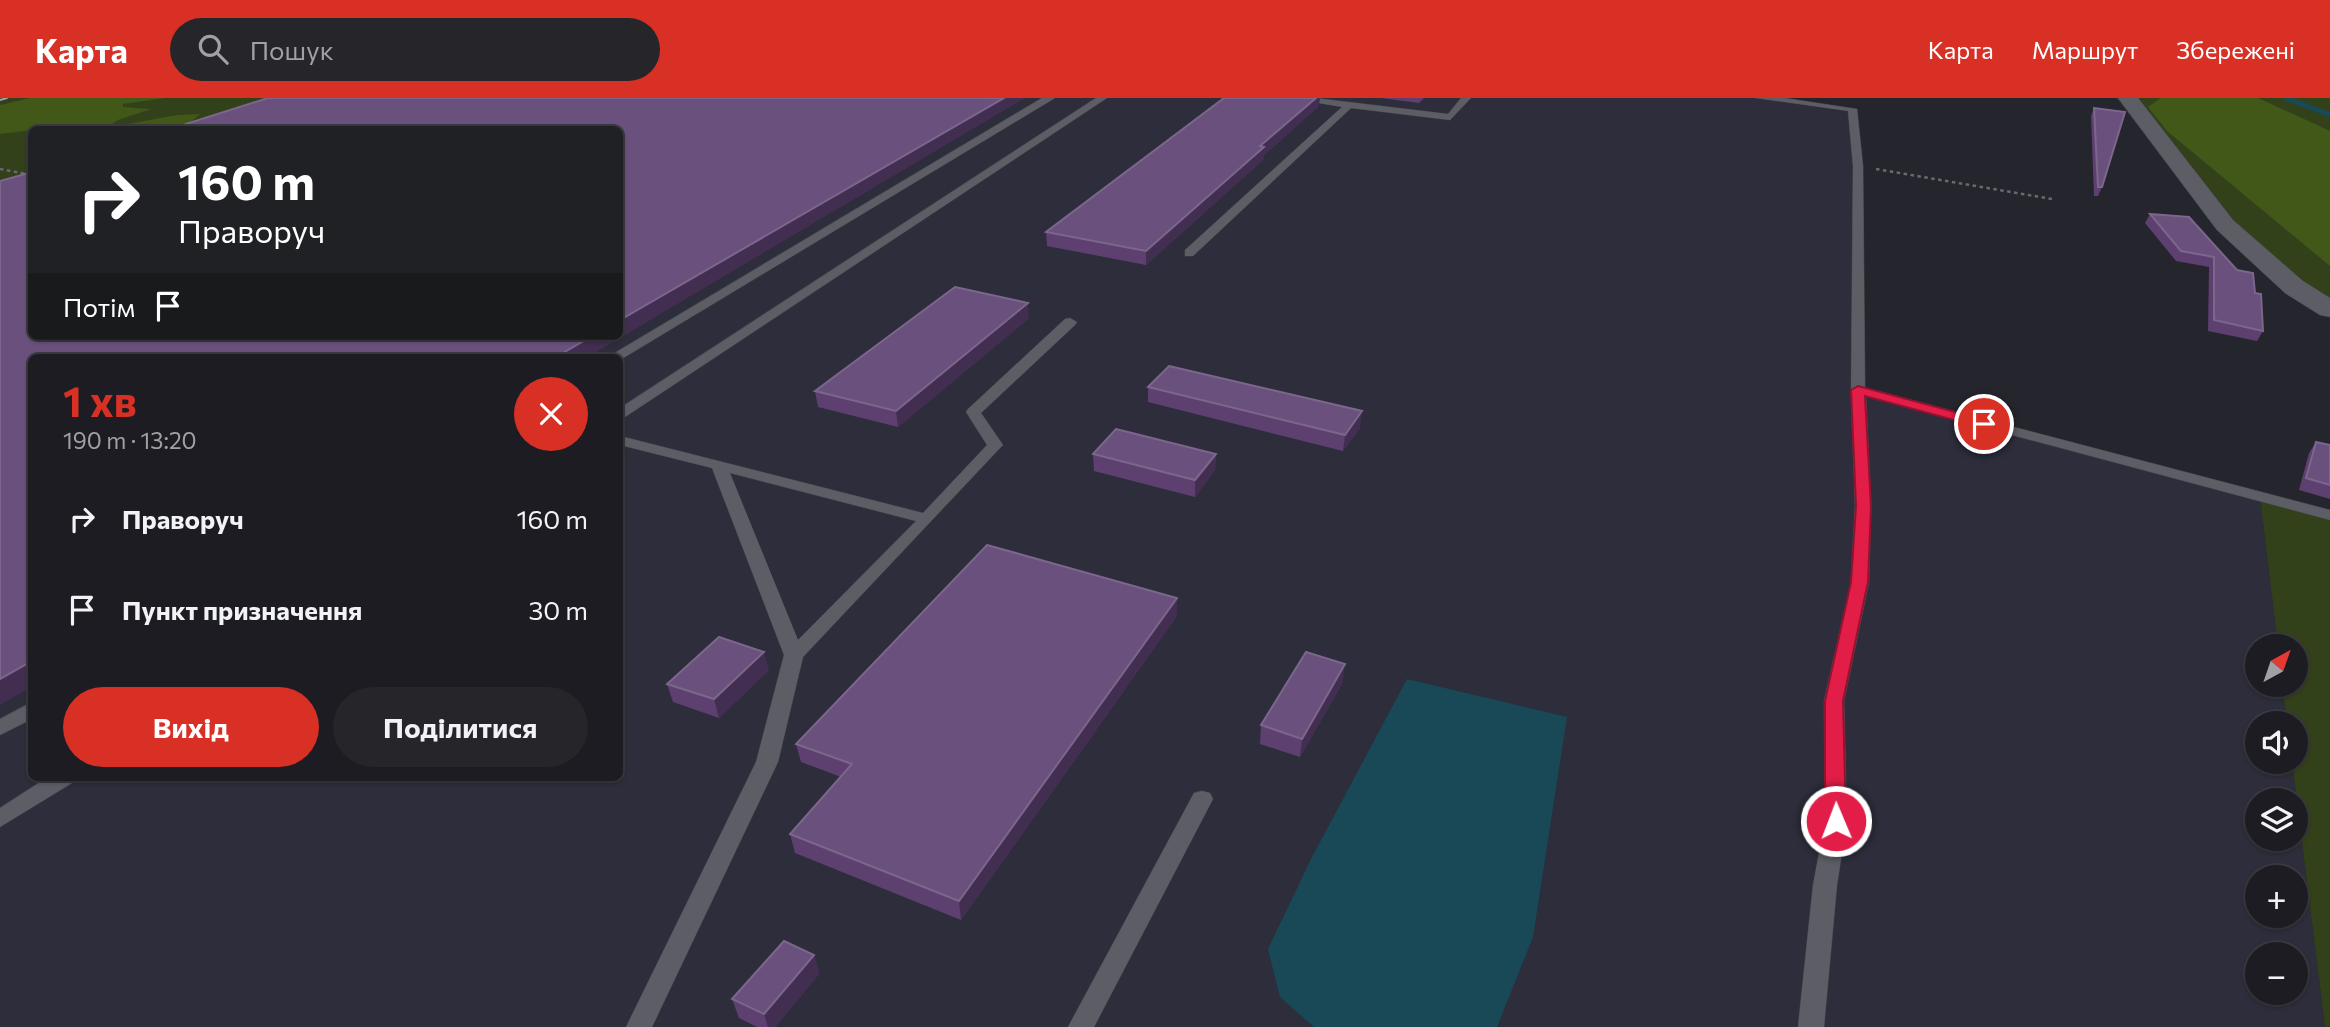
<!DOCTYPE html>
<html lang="uk">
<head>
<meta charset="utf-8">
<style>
	:root { --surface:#1c1c22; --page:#25252a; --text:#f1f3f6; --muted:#a0a1a5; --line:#3a3a40; --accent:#d93025 }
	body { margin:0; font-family:Commissioner,sans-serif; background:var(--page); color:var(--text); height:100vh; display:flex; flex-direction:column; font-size:26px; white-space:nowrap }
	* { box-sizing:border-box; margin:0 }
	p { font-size:23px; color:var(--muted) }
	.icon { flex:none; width:38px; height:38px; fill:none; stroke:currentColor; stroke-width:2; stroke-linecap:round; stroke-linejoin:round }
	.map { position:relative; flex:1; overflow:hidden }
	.sheet { position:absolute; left:28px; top:256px; width:595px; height:427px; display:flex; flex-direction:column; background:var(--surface); border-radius:10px; box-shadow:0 2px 5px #0004,0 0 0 2px var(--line) }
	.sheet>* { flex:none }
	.hud { position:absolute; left:28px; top:28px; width:595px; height:214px; border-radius:10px; box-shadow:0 2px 5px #0004,0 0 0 2px var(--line); background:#202124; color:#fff; overflow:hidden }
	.needle { width:46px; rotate:40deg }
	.tools { position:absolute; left:2245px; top:536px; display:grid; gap:14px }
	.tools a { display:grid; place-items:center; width:63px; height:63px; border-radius:50%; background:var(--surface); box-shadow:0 2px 5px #0004,0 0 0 2px var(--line); font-size:35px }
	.pin { position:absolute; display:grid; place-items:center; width:60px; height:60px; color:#fff; margin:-30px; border:4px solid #fff; border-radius:50%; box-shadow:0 2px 7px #0007 }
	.me { position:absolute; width:77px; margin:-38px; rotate:359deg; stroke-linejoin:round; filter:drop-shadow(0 0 5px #0008) }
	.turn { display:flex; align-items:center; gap:24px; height:147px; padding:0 35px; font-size:32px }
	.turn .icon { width:91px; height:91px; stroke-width:2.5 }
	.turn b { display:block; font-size:49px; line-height:60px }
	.then { display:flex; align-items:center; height:66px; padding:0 35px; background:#0003; gap:14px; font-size:26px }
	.round { display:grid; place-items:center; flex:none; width:74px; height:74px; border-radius:37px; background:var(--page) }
	.headline { display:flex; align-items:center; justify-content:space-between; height:119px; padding:0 35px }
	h1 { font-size:42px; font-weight:700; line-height:52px; color:var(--accent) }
	.primary-button { display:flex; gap:14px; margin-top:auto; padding:14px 35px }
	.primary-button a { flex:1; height:80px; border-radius:42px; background:var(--accent); color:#fff; font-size:28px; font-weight:700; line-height:80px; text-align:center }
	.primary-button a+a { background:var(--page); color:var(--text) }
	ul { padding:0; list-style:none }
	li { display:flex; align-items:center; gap:21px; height:91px; padding:0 35px }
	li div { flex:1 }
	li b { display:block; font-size:26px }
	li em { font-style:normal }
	header { display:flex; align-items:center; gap:42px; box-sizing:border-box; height:98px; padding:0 35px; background:var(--accent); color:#fff }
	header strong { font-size:33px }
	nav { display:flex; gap:38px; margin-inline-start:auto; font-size:24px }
	.search { width:490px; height:63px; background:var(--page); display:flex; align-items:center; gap:18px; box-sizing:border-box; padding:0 24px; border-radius:38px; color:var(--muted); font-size:26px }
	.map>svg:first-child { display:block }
	.built { fill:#2d2d3b; fill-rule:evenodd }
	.green { fill:#32411a }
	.forest { fill:#425819 }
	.water { fill:#194956 }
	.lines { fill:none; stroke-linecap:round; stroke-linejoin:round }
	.stream { stroke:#194956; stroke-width:5 }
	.lane-casing { stroke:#44444a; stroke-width:1 }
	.street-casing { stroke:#44444a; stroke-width:1 }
	.path { stroke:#69696f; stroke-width:2.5; stroke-dasharray:3.5 3.5; stroke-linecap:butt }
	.lane { fill:#5d5d66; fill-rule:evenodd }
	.street { fill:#5d5d66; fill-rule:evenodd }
	.tram { stroke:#9e9ea4; stroke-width:2 }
	.wall { fill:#5d4070 }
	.shaded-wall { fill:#412e50 }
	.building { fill:#6a517d; stroke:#7c668c; stroke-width:2 }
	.route { fill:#e11d48; stroke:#92132f; stroke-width:2 }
</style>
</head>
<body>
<header>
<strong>Карта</strong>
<div class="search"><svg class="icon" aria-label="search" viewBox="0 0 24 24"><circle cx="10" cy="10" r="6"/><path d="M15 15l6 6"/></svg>Пошук</div>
<nav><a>Карта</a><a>Маршрут</a><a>Збережені</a></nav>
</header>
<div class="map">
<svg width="2330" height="929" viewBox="0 0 2330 929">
	<rect width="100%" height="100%" fill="#25252d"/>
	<path class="built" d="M284,0H1761L1852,11L1858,292L2260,399L2278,548H2258V586H2282L2287,625H2258V663H2292L2325,929H0V88L32,238H620V32ZM32,259H620V679H32ZM2258,702H2296V740H2258ZM2258,779H2296V817H2258ZM2258,856H2296V894H2258Z"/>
	<path class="green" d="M0,0H283L182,31L32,32L31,78L0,88Z
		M2128,0H2330V211L2225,127Z
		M2260,399L2330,417V929H2325L2292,663H2296V625H2287L2282,586H2296V548H2278Z"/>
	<path class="forest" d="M30,0H165L123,6V9L151,11L118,22L106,30L177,17L200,16L192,23L172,31L32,32L0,36V7Z
		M2161,0H2258L2330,33V168L2167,33L2148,9Z"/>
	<path class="water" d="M1407,581L1567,619L1533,839L1497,929H1314L1280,899L1268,851L1311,761Z"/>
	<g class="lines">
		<path class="stream" d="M2286,0L2330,17"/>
		<defs>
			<path id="lane" d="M1042,0H1055L620,262V259H608Z
				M1096,0H1107L625,319L620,320V310Z
				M1287,0H1315L1448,16L1461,0H1471L1450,22L1351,10L1193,158H1185V152L1342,9Z
				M1756,0H1784L1857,11L1863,68L1865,290L2330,412V422L1866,298L1871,408L1869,484L1844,603L1847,723L1837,787L1824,929H1798L1813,787L1825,723L1824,603L1851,484L1855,408L1851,292L1853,68L1848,13Z
				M1070,220L1077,224L1075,227L981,315L1003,347L1000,350L803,559L778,664L652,929H626L756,664L784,557L712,370L620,347V338L923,415L987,347L966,314L968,311L1065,221ZM730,375L916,423L798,542Z
				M32,604V621L0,637V621Z
				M48,679H75L72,685L0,729V710Z
				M1202,693L1210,695L1213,701L1094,929H1068L1194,695Z"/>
			<path id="street" d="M2118,0H2138L2233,122L2303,183L2330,200V219L2320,217L2285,195L2217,132Z"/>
		</defs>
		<use href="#lane" class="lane-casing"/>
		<use href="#street" class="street-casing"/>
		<path class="path" d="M0,71L32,77
			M1876,71L2052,101"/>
		<use href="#lane" class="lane"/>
		<use href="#street" class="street"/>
		<path class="tram" d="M0,2L7,0"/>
	</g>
	<path class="wall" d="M1381,0H1424L1419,5Z
		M1319,8L1264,57V61L1146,167L1047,148L1046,134Z
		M2094,10L2102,89L2098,98H2094L2091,18Z
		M2150,116L2189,119L2255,195L2263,233L2257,243L2208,233L2209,169L2176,163L2145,125Z
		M1029,220L898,329L818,309L815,293Z
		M1148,289L1360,330L1343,353L1148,304Z
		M2316,344L2330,347V401L2299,392L2309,355Z
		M1093,356H1216L1215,372L1195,399L1094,373Z
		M1177,518L961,822L795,755L790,736L841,679L801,664L796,646Z
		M769,572L719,620L673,604L667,586Z
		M1343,584L1300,659L1260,646L1261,627Z
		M814,857L819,876L775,929H757L739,920L732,901Z"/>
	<path class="shaded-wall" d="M1004,0H1025L588,259H556L592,238H620V222Z
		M1316,0H1320L1319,8L1264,57V61L1146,167V153L1260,48Z
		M1028,205L1029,220L898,329L896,313Z
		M1362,313L1360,330L1343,353L1345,337Z
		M1216,356L1215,372L1195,399V382Z
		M1177,500V518L961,822L959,803Z
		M764,554L769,572L719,620L714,601Z
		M32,563V589L0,607V581Z
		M1345,566L1343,584L1300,659L1302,641Z
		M814,857L819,876L775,929H768L764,916Z"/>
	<path class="building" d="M268,0H1004L620,222V32H167Z
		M1224,0H1316L1260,48L1264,49L1146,153L1046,134Z
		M2094,10L2125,14L2102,89H2098Z
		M32,74V238H592L556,259H32V563L0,581V83Z
		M2150,116L2189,119L2237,172L2253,175L2255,195L2261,196L2263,233L2214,222V159L2181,153Z
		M955,189L1028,205L896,313L815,293Z
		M1169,268L1362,313L1345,337L1148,289Z
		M1116,331L1216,356L1195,382L1093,356Z
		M2316,344L2330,347V387L2306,380Z
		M987,447L1177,500L959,803L790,736L852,666L796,646Z
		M719,539L764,554L714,601L667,586Z
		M1306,554L1345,566L1302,641L1261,627Z
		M784,843L814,857L764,916L732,901Z"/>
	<path class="route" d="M1858,288L1989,323L1991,326L1984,330L1865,298L1871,408L1868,484L1843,603L1846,723L1843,728L1836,730L1828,728L1825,723V603L1851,484L1856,408L1851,292Z"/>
</svg>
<div class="tools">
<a><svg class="needle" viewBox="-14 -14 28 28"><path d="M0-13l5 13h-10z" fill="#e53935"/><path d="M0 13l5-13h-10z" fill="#a0a1a5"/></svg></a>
<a><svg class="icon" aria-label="sound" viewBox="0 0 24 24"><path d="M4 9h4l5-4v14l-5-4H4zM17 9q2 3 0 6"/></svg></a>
<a><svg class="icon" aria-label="layers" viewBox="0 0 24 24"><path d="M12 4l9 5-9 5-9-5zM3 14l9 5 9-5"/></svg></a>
<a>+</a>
<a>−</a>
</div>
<div class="pin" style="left:1984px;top:326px;background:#d93025"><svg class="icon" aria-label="arrive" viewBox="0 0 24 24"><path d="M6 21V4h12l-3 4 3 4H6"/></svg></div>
<svg class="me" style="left:1836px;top:723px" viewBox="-20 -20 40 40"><circle r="17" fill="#e11d48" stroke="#fff" stroke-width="3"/><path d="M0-11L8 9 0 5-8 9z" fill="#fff"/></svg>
<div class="hud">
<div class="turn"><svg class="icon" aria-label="right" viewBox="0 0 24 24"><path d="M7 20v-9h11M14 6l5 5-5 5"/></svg><div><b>160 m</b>Праворуч</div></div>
<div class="then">Потім<svg class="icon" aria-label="arrive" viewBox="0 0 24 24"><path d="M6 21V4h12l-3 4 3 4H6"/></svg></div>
</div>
<section class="sheet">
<div class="headline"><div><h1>1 хв</h1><p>190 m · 13:20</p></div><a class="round" style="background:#d93025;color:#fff"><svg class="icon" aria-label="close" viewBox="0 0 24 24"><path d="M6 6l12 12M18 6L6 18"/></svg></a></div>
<ul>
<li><svg class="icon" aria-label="right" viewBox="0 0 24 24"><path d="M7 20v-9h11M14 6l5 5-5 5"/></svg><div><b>Праворуч</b></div><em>160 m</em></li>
<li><svg class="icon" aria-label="arrive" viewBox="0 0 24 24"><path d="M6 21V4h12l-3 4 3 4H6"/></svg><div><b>Пункт призначення</b></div><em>30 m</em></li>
</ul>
<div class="primary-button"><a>Вихід</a><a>Поділитися</a></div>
</section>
</div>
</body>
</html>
